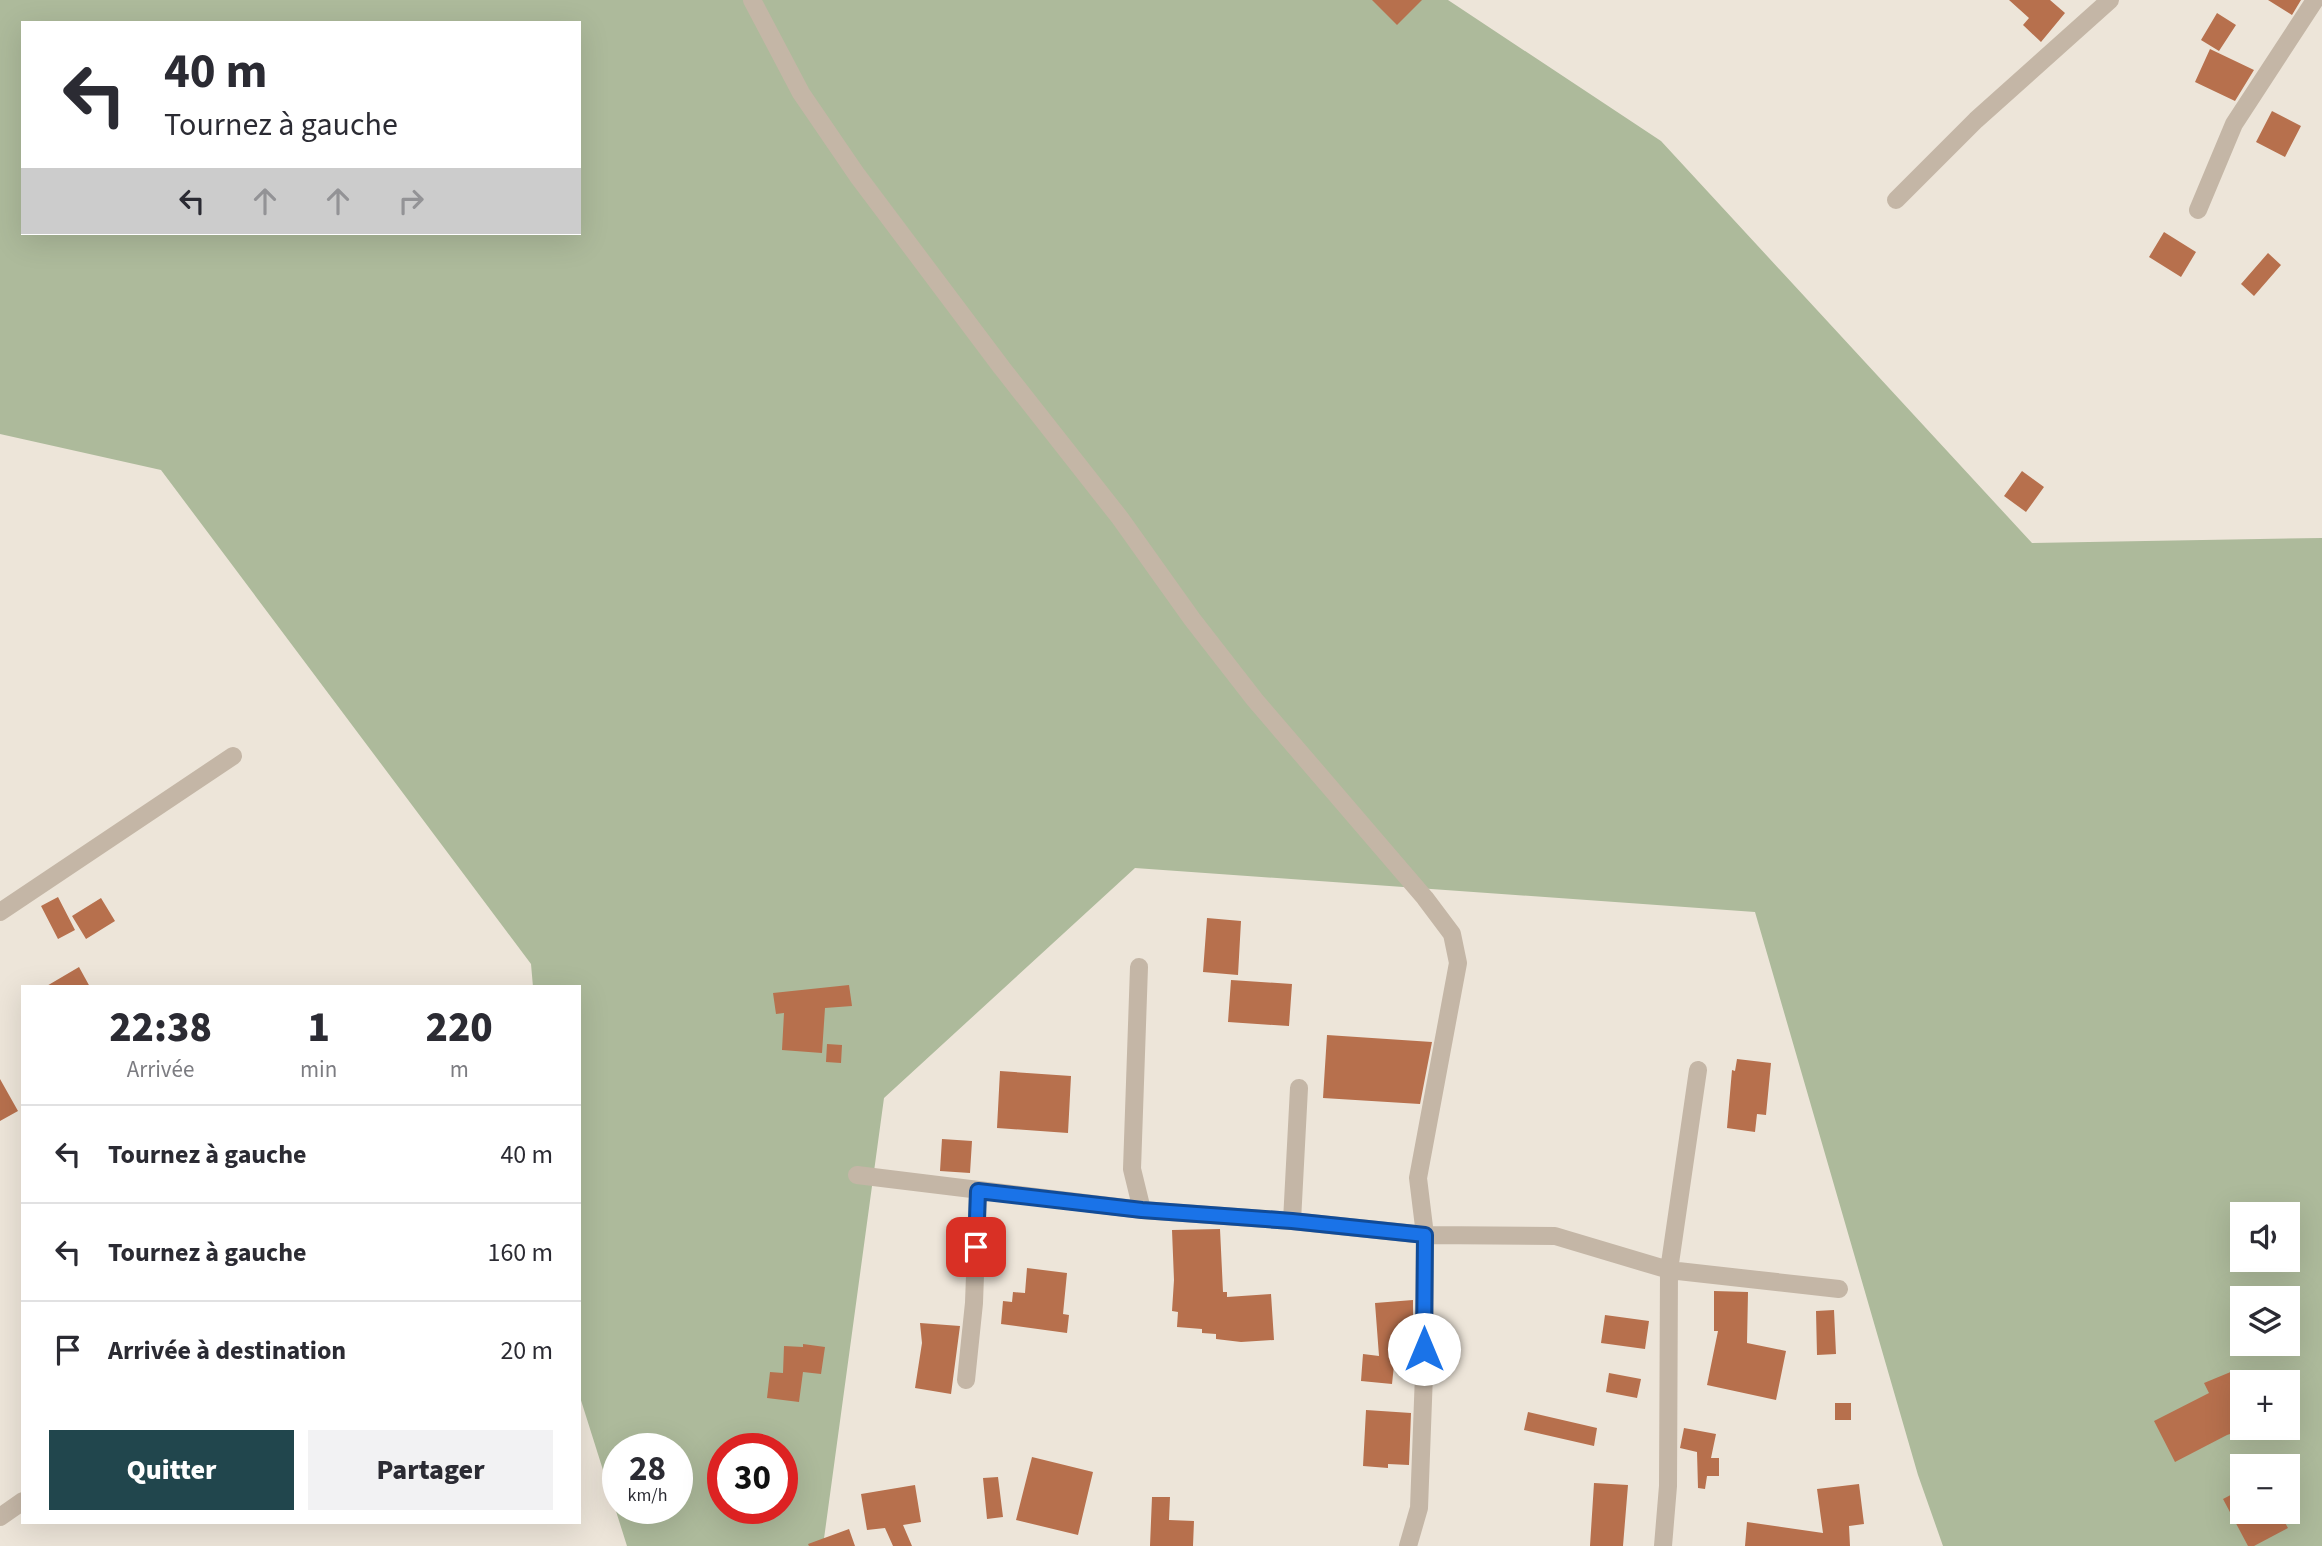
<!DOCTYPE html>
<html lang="fr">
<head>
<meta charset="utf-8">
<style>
	:root { --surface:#fff; --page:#f2f2f3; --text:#2b2b33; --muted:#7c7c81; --line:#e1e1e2; --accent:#21464d }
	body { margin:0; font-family:"Source Sans 3",sans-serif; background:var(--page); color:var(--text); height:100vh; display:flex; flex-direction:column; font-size:26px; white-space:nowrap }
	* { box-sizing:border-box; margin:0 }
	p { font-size:23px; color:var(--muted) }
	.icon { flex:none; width:38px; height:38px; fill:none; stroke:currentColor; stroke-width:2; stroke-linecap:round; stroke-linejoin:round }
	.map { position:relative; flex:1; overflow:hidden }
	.side { position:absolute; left:21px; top:985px; width:560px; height:539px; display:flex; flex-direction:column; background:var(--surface); border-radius:0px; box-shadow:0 7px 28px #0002 }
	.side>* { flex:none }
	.top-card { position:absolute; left:21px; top:21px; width:560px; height:214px; border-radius:0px; box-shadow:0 7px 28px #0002; background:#fff; color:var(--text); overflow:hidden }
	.fabs { position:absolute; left:2230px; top:1202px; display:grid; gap:14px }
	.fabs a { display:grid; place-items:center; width:70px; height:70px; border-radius:0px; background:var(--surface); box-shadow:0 7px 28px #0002; font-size:35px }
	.speed { position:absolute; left:602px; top:1433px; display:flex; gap:14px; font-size:35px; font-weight:700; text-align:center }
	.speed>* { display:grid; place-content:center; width:91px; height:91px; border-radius:50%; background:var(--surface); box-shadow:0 7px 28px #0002; line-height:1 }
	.speed small { font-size:18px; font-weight:400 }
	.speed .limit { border:10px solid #d22; background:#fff; color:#111 }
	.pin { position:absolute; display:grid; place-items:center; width:60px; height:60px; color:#fff; margin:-30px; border-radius:14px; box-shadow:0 4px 10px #0006 }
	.me { position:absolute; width:77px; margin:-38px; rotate:0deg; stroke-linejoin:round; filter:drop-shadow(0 0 5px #0008) }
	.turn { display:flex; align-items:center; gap:24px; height:147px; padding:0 28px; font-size:32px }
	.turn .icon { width:91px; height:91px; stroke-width:2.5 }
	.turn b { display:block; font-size:49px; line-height:60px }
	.lanes { display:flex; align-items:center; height:66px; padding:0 28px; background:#0003; justify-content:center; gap:35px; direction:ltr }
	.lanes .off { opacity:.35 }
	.eta { display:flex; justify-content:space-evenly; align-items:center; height:119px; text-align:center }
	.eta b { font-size:42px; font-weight:800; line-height:49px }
	.action { display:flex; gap:14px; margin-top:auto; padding:14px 28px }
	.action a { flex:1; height:80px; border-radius:0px; background:var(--accent); color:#fff; font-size:28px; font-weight:800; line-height:80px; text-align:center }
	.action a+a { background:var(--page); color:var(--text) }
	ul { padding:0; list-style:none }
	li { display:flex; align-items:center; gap:21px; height:98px; padding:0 28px; border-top:2px solid var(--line) }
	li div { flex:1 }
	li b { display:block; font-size:26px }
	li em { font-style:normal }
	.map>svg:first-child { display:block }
	.green { fill:#adba9b; fill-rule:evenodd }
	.building { fill:#b7704d }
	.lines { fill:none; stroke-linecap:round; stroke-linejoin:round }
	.minor { stroke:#c4b6a6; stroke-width:18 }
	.route-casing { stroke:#114b97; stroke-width:18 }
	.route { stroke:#1a73e8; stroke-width:12 }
</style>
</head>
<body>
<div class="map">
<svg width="2322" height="1546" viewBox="0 0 2322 1546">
	<rect width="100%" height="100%" fill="#ede5d9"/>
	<path class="green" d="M0,0H1448L1661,141L2032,543L2322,538V1546H1943L1918,1475L1755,912L1135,868L884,1098L823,1546H627L579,1394V987H533L531,964L161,470L0,434ZM23,23H579V233H23ZM2242,1214H2287V1260H2242ZM2242,1298H2287V1344H2242ZM2242,1382H2287V1428H2242ZM618,1449H677V1508H618ZM723,1449H782V1508H723ZM2242,1466H2287V1512H2242Z"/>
	<path class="building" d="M1372,0H1422L1397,25Z
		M2009,0H2050L2065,13L2041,42L2023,25L2029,18Z
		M2268,0H2301L2292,15Z
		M2217,13L2236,25L2219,51L2201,40Z
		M2210,49L2254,70L2235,101L2195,82Z
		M2272,111L2301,126L2285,157L2256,142Z
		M2164,232L2196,252L2181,277L2149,257Z
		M2268,253L2281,265L2254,296L2241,284Z
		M2022,471L2044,487L2026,512L2004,496Z
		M58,897L75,930L58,939L41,906Z
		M101,898L115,921L86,939L72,916Z
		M1207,918L1241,921L1238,975L1203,972Z
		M79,967L90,987H45Z
		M1231,980L1292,984L1289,1026L1228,1022Z
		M849,985L852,1006L825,1008L822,1053L782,1050L784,1013L776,1014L773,993Z
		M1327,1035L1432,1042L1420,1104L1323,1098Z
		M827,1044L842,1045L841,1063L826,1062Z
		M1737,1059L1771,1063L1766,1115L1757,1114L1755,1132L1727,1128L1732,1070L1735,1071Z
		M1000,1071L1071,1076L1068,1133L997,1128Z
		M0,1079L18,1111L0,1121Z
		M942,1139L972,1141L970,1173L940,1171Z
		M1220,1229L1223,1292H1227V1297L1271,1294L1274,1340L1241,1342L1216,1339V1334L1202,1333V1329L1177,1327L1178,1312L1172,1311L1174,1280L1172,1230Z
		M1027,1268L1067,1273L1063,1314L1069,1315L1067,1333L1001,1324L1003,1301L1012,1302L1013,1292L1025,1293Z
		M1714,1291L1748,1292L1747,1343L1786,1351L1776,1400L1707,1385L1718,1331H1714Z
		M1413,1300V1345L1396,1346L1392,1384L1361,1381L1363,1354L1379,1356L1375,1303Z
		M1834,1310L1836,1354L1817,1355L1816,1311Z
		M1605,1315L1649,1321L1645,1349L1601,1343Z
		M920,1323L960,1326L951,1394L915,1388L922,1343Z
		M803,1344L825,1347L821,1374L803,1372L799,1402L767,1398L770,1372L783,1373L784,1346L803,1347Z
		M2233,1371L2242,1392V1430L2227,1435L2175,1462L2154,1421L2209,1393L2204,1383Z
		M1609,1373L1641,1379L1637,1398L1606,1392Z
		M1835,1403H1851V1420H1835Z
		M1366,1410L1411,1413L1409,1465L1388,1464V1468L1363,1466Z
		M1528,1412L1597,1428L1594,1446L1524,1430Z
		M1684,1428L1716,1434L1711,1458H1719V1476H1707L1705,1489L1698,1488L1697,1452L1680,1448Z
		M1032,1457L1093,1472L1078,1535L1016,1520Z
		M998,1477L1003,1517L987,1519L983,1478Z
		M1594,1483L1628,1485L1623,1546H1590Z
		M1859,1484L1864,1524L1849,1526L1850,1546H1745L1747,1522L1823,1533L1817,1489Z
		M915,1485L921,1522L903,1525L912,1546H893L885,1528L867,1530L861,1494Z
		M2242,1489V1512H2279L2288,1528L2254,1546H2248L2223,1499Z
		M1152,1497H1170L1169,1520L1194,1521L1193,1546H1150Z
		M849,1529L855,1546H809L808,1544Z"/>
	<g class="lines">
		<path class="minor" d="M752,0L801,93L857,175L1002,368L1120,518L1192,619L1255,700L1425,898L1452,934L1458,963L1418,1178L1425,1235L1424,1374L1419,1508L1408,1546
			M1896,200L1976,120L2110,0
			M2198,210L2234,124L2315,0
			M0,912L233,756
			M1139,967L1132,1169L1142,1210
			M857,1175L1142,1210L1292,1221L1425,1235L1555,1236L1669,1270L1839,1289
			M1292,1221L1299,1088
			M966,1380L974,1303L978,1191
			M0,1517L23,1501
			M1663,1546L1668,1486L1669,1270L1698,1070"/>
	</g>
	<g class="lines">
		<defs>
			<path id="route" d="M976,1247L978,1191L1142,1210L1292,1221L1425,1235L1424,1349"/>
		</defs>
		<use href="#route" class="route-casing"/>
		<use href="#route" class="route"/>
	</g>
</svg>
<div class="fabs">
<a><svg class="icon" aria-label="sound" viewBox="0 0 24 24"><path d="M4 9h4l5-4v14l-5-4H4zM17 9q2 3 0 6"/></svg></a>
<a><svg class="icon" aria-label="layers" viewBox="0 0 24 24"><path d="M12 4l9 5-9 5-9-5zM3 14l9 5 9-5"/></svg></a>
<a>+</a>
<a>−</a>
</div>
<div class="speed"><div>28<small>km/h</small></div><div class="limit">30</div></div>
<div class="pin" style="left:976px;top:1247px;background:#d93025"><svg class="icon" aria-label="arrive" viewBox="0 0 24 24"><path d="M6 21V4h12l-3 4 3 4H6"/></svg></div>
<svg class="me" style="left:1424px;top:1349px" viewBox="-20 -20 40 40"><circle r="19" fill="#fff"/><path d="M0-13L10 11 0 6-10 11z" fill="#1a73e8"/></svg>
<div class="top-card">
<div class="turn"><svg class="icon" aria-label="left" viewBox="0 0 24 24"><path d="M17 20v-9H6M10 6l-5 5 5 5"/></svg><div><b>40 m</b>Tournez à gauche</div></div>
<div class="lanes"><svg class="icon" aria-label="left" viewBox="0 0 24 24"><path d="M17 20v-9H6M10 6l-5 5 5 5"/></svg><svg class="icon off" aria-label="ahead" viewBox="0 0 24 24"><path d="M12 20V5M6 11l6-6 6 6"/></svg><svg class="icon off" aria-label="ahead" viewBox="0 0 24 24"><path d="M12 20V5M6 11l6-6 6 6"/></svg><svg class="icon off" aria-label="right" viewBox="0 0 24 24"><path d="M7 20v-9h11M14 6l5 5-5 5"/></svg></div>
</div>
<section class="side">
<div class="eta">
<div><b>22:38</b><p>Arrivée</p></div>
<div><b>1</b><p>min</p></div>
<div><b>220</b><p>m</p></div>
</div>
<ul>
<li><svg class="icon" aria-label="left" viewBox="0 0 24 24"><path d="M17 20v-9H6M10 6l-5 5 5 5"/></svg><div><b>Tournez à gauche</b></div><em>40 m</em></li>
<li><svg class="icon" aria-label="left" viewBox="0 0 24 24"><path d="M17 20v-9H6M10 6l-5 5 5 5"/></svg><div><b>Tournez à gauche</b></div><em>160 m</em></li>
<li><svg class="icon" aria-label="arrive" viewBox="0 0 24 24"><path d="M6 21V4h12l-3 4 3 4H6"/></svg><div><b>Arrivée à destination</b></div><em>20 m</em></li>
</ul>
<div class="action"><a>Quitter</a><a>Partager</a></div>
</section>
</div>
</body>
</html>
